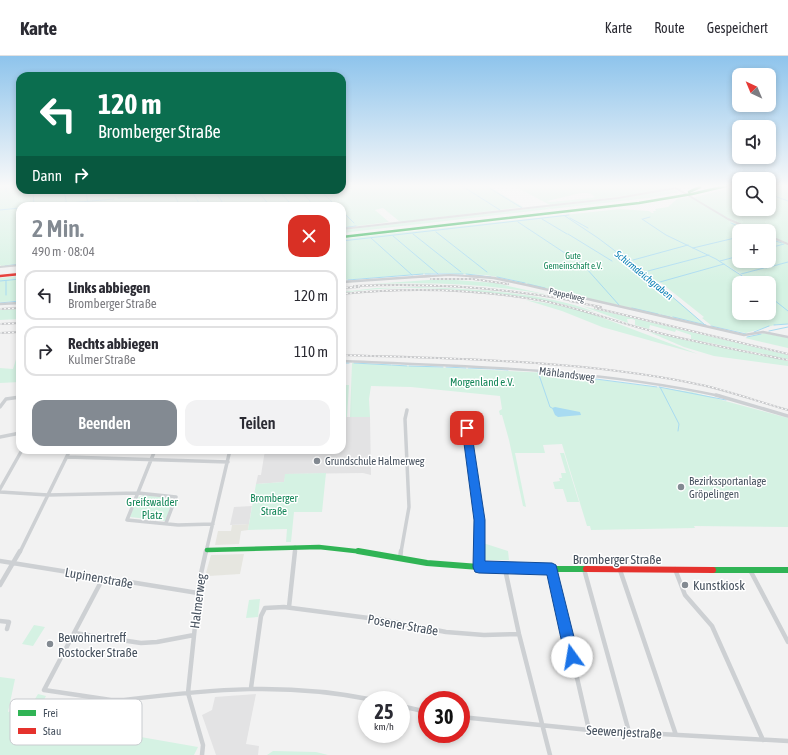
<!DOCTYPE html>
<html lang="de">
<head>
<meta charset="utf-8">
<style>
	:root { --surface:#fff; --page:#f2f2f3; --text:#2b2b33; --muted:#7c7c81; --line:#e1e1e2; --accent:#838a92 }
	body { margin:0; font-family:"Asap Condensed",sans-serif; background:var(--page); color:var(--text); height:100vh; display:flex; flex-direction:column; font-size:15px; white-space:nowrap }
	* { box-sizing:border-box; margin:0 }
	p { font-size:13px; color:var(--muted) }
	.icon { flex:none; width:22px; height:22px; fill:none; stroke:currentColor; stroke-width:2; stroke-linecap:round; stroke-linejoin:round }
	.map { position:relative; flex:1; overflow:hidden }
	.sheet { position:absolute; left:16px; top:146px; width:330px; height:252px; display:flex; flex-direction:column; background:var(--surface); border-radius:12px; box-shadow:0 2px 6px #0003 }
	.sheet>* { flex:none }
	.hud { position:absolute; left:16px; top:16px; width:330px; height:122px; border-radius:12px; box-shadow:0 2px 6px #0003; background:#0b6e4f; color:#fff; overflow:hidden }
	.needle { width:26px; rotate:316deg }
	.buttons { position:absolute; left:732px; top:12px; display:grid; gap:8px }
	.buttons a { display:grid; place-items:center; width:44px; height:44px; border-radius:8px; background:var(--surface); box-shadow:0 2px 6px #0003; font-size:20px }
	.speed { position:absolute; left:358px; top:635px; display:flex; gap:8px; font-size:20px; font-weight:700; text-align:center }
	.speed>* { display:grid; place-content:center; width:52px; height:52px; border-radius:50%; background:var(--surface); box-shadow:0 2px 6px #0003; line-height:1 }
	.speed small { font-size:10px; font-weight:400 }
	.speed .limit { border:6px solid #d22; background:#fff; color:#111 }
	.pin { position:absolute; display:grid; place-items:center; width:34px; height:34px; color:#fff; margin:-17px; border-radius:8px; box-shadow:0 2px 6px #0006 }
	.me { position:absolute; width:44px; margin:-22px; rotate:347deg; stroke-linejoin:round; filter:drop-shadow(0 0 3px #0008) }
	.turn { display:flex; align-items:center; gap:14px; height:84px; padding:0 16px; font-size:18px }
	.turn .icon { width:52px; height:52px; stroke-width:2.5 }
	.turn b { display:block; font-size:28px; line-height:34px }
	.then { display:flex; align-items:center; height:38px; padding:0 16px; background:#0003; gap:8px; font-size:15px }
	.round { display:grid; place-items:center; flex:none; width:42px; height:42px; border-radius:12px; background:var(--page) }
	.summary { display:flex; align-items:center; justify-content:space-between; height:68px; padding:0 16px }
	h1 { font-size:24px; font-weight:600; line-height:30px; color:var(--accent) }
	.action { display:flex; gap:8px; margin-top:auto; padding:8px 16px }
	.action a { flex:1; height:46px; border-radius:12px; background:var(--accent); color:#fff; font-size:16px; font-weight:600; line-height:46px; text-align:center }
	.action a+a { background:var(--page); color:var(--text) }
	ul { padding:0; list-style:none }
	li { display:flex; align-items:center; gap:12px; height:50px; margin:0 8px 6px; padding:0 8px; border:2px solid var(--line); border-radius:12px }
	li div { flex:1 }
	li b { display:block; font-size:15px }
	li em { font-style:normal }
	header { display:flex; align-items:center; gap:24px; box-sizing:border-box; height:56px; padding:0 20px; background:var(--surface); border-bottom:1px solid var(--line) }
	header strong { font-size:19px }
	nav { display:flex; gap:22px; margin-inline-start:auto; font-size:14px }
	.map>svg:first-child { display:block }
	.commercial { fill:#e6e6e0 }
	.education { fill:#e3e3e4 }
	.green { fill:#d5f2e3; fill-rule:evenodd }
	.water { fill:#a8dbf1 }
	.lines { fill:none; stroke-linecap:round; stroke-linejoin:round }
	.stream { stroke:#a8dbf1; stroke-width:1 }
	.street-far3 { stroke:#cdd0d3; stroke-width:2 }
	.street-far2 { stroke:#cdd0d3; stroke-width:2.5 }
	.street-far1 { stroke:#cdd0d3; stroke-width:3.5 }
	.street { stroke:#cdd0d3; stroke-width:4.5 }
	.fast-far2 { stroke:#30b455; stroke-width:2.5 }
	.fast-far1 { stroke:#30b455; stroke-width:4.5 }
	.fast { stroke:#30b455; stroke-width:6 }
	.jam-far1 { stroke:#e5322d; stroke-width:2.5 }
	.jam { stroke:#e5322d; stroke-width:6 }
	.rail-casing { stroke:#c8c9cb; stroke-width:2 }
	.rail { stroke:#fff; stroke-width:1; stroke-dasharray:2; stroke-linecap:butt }
	.route { fill:#1a73e8; stroke:#114b97 }
	.poi-dot { fill:#838a92; stroke:#fff; stroke-width:1.5 }
	.labels { text-anchor:middle; dominant-baseline:central; stroke-width:3; stroke-linejoin:round; paint-order:stroke }
	.far-park-label { font-size:9px; fill:#138658; stroke:#fff }
	.far-street-label { font-size:9px; fill:#47525f; stroke:#fff }
	.far-water-label { font-size:10px; font-style:italic; fill:#067eb4; stroke:#fff }
	.street-label { font-size:11px; fill:#47525f; stroke:#fff }
	.park-label { font-size:11px; fill:#138658; stroke:#fff }
	.poi-label { font-size:11px; fill:#47525f; stroke:#fff; text-anchor:start }
	.near-street-label { font-size:13px; fill:#47525f; stroke:#fff }
	.near-poi-label { font-size:13px; fill:#47525f; stroke:#fff; text-anchor:start }
	.key { fill:#fff; stroke:#c8cbcf; stroke-width:1 }
	.key-label { font-size:11px; fill:#47525f }
</style>
</head>
<body>
<header>
<strong>Karte</strong>
<nav><a>Karte</a><a>Route</a><a>Gespeichert</a></nav>
</header>
<div class="map">
<svg width="788" height="699" viewBox="0 0 788 699">
	<rect width="100%" height="100%" fill="#f2f2f2"/>
	<path class="commercial" d="M249,468L248,474L241,475L239,488L215,489L218,475H231L232,469Z
		M244,498L240,518L209,520L206,517L211,499Z"/>
	<path class="education" d="M342,361H370L371,419L363,417L286,418L284,426L256,428L258,419H261L265,394H342Z
		M252,450L249,468L230,469L234,451Z
		M256,638L246,688L259,690L258,699H216L202,659L212,654L215,641Z"/>
	<path class="green" d="M0,130H20V134H197L187,136L202,134H342V130H488L523,151L402,166L399,165L383,152L375,154L389,166L342,172V150H20V208L1,210L0,209Z
		M514,130H676L655,136L550,149ZM581,137H589L595,141L592,142L550,146L547,145Z
		M737,130H739V153H769V130H788V268H778L746,277L712,270L702,262L704,261L660,226L657,227L704,268L568,238L509,223L486,219L436,217L342,224V183L620,153L649,155L652,157H654L653,155H656L655,153L668,151L677,143L689,141L692,142ZM739,175H769V205H739ZM725,208L755,227H769V257H739V227H752Z
		M671,133L680,136L648,142L551,153L546,151L630,141Z
		M545,151L550,153L342,177V174Z
		M20,220V245L0,246V222Z
		M442,223L495,227L549,239C491,228 432,226 373,228Z
		M419,231C474,233 544,236 595,256C581,254 566,248 551,246C485,235 409,226 342,237V236L376,232Z
		M526,244L552,248L587,256L698,298L602,271L562,255Z
		M582,250L788,299V303L691,283V279L676,274L675,276L650,269L649,273L635,269V264L632,263H627L628,267Z
		M20,253V263L0,264V254Z
		M649,276L788,305V310L714,300L684,291Z
		M764,277L788,282V292L745,282Z
		M20,299V326L0,327V312L13,313L17,300Z
		M352,307L548,317L692,336L788,362V471L694,470L695,472L591,474L590,470H587L562,388L543,389L545,397H515L526,451L523,450L509,384L502,359H500L499,355L502,353L500,340L411,331L371,330L369,343L370,361H350Z
		M342,329H349L347,361H342Z
		M560,397H564L579,446H567L563,433H555L553,426L560,425L559,422H562L561,417H566Z
		M326,417L322,456H294L291,486H286L287,473L248,474L256,428L284,426L285,418Z
		M144,439L174,443L165,465L130,461L137,442Z
		M483,487L508,495L509,504H485L483,501Z
		M260,543L258,561L246,562L249,544Z
		M34,569L45,571L33,590L22,588Z
		M0,621L15,623L8,656L32,648L38,638L46,640L27,676L135,680L198,691L194,699H0Z
		M273,695L316,696L328,699H267Z"/>
	<path class="water" d="M555,351L580,356L581,359L558,361L555,359L552,352Z"/>
	<g class="lines">
		<path class="stream" d="M6,130V135
			M462,130L500,154
			M486,130L522,152
			M33,134L34,150
			M64,134L66,144
			M85,134L87,142
			M214,134L225,150
			M257,134L269,149
			M279,134L280,136
			M300,134L310,145
			M319,134L329,143
			M192,136L201,150
			M280,136L290,147
			M769,138L788,145
			M147,139H151
			M175,140L180,150
			M118,142L143,140
			M87,143L89,150
			M330,144L336,150
			M66,145L67,150
			M310,146L314,150
			M58,148L114,143
			M291,148L293,150
			M37,150L55,148
			M0,154L20,152
			M342,155L354,167
			M565,160L598,182L647,219L705,269
			M570,162L588,172
			M542,163L567,178
			M642,163L666,179L716,203L753,227
			M643,163L650,161
			M518,166L586,211
			M731,167L749,175
			M342,172L356,170
			M436,176L487,216
			M413,178L461,216
			M568,178L612,205
			M393,180L438,218
			M371,182L412,219
			M769,183L782,187
			M342,185L569,159
			M693,192L739,181
			M769,192L784,188
			M633,204L688,189
			M720,205L739,200
			M5,210L20,208
			M586,212L619,249
			M766,212L788,206
			M648,215L709,199
			M425,218H463
			M466,218L491,221
			M741,218L764,212
			M497,221L525,227
			M342,224H344
			M348,224L423,218
			M0,225L20,223
			M6,225V239
			M660,226L724,208
			M528,228L545,232
			M769,240L788,255
			M0,247L20,245
			M632,252L658,258
			M661,259L670,261
			M673,261L706,269
			M774,269L788,268
			M711,270L746,278
			M769,275L788,271
			M754,276L769,270
			M747,281L761,278
			M342,307H349
			M354,307L391,309
			M392,309L407,310
			M409,310L443,311
			M446,311L466,312
			M468,312L494,313
			M495,313L508,314
			M538,316L550,351L552,352
			M544,317L563,319
			M565,319L657,331
			M659,331L726,344
			M660,331L679,368L678,375"/>
		<path class="street-far3" d="M676,132L728,163L755,175
			M342,173L618,142L676,132
			M769,180L788,188
			M0,211L20,209
			M415,221L450,219L484,221"/>
		<path class="street-far2" d="M469,220L494,222L527,229L744,279L763,276L788,281
			M342,226L430,220
			M0,248L20,247
			M342,305C468,310 596,313 720,340"/>
		<path class="street-far1" d="M716,339L788,360
			M0,351L6,343L20,341
			M467,365L479,464V496
			M0,381L20,377
			M155,394L127,464L178,469L213,468
			M67,401L228,406
			M0,433L22,394
			M0,436L48,439L138,437L176,441L166,467
			M20,496L70,394
			M206,496L230,394
			M295,496V491
			M401,496L409,451L405,363L407,354"/>
		<path class="street" d="M479,495V511
			M400,502L401,495
			M0,505L198,537
			M505,513L519,578L550,699
			M552,513L589,674
			M584,513L629,676
			M675,513L685,539L712,570L763,684
			M620,514L676,679
			M750,514L788,586
			M103,522L44,634L111,644H124C212,633 286,626 374,644
			M0,529L20,495
			M289,551L295,495
			M0,565L9,566L7,573
			M74,577L141,587L157,586L194,579
			M251,632L261,560L265,552L284,551L384,564L446,576L484,579L519,578
			M401,650L427,656
			M461,661L589,674L788,685
			M202,699L203,689L188,637L200,522L206,495"/>
		<path class="fast-far2" d="M689,136L700,131
			M342,181L639,147L692,138L726,130"/>
		<path class="fast-far1" d="M207,494L319,491L364,496"/>
		<path class="fast" d="M358,495L427,507L505,513H586
			M713,514H788"/>
		<path class="jam-far1" d="M0,220L20,218"/>
		<path class="jam" d="M586,513L713,514"/>
		<defs>
			<path id="rail" d="M431,223H473L508,228
				M354,230C429,227 502,231 575,245
				M342,232L359,231
				M342,238C409,231 477,233 544,245C582,253 617,266 655,276C699,287 743,295 788,304
				M570,245L601,251
				M595,252L788,298
				M0,253L20,252
				M0,268L20,267
				M0,277L20,276
				M342,299C459,303 577,304 692,327C724,333 756,345 788,354"/>
		</defs>
		<use href="#rail" class="rail-casing"/>
		<use href="#rail" class="rail"/>
	</g>
	<linearGradient id="sky" x2="0" y2="1"><stop stop-color="#8ec4ec"/><stop offset="0.57" stop-color="#f9f9f9"/><stop offset="1" stop-color="#f9f9f9" stop-opacity="0"/></linearGradient>
	<rect width="788" height="228" fill="url(#sky)"/>
	<path class="route" d="M467,368L470,369L471,372L485,464V505L552,507L556,509L579,601L577,606L572,608L567,606L565,601L547,519L479,517L475,516L473,511L474,464L462,372L463,369Z"/>
	<g class="poi-dot">
		<circle cx="317" cy="405" r="4"/>
		<circle cx="681" cy="431" r="4"/>
		<circle cx="685" cy="529" r="4"/>
		<circle cx="50" cy="588" r="4"/>
	</g>
	<g class="labels">
		<g class="far-park-label">
			<text x="573" y="200">Gute<tspan x="573" dy="10">Gemeinschaft e.V.</tspan></text>
		</g>
		<g class="far-street-label">
			<text transform="translate(567 239) rotate(13)">Pappelweg</text>
		</g>
		<g class="far-water-label">
			<text transform="translate(644 219) rotate(39)">Schirmdeichgraben</text>
		</g>
		<g class="street-label">
			<text transform="translate(567 318) rotate(7)">Mählandsweg</text>
		</g>
		<g class="park-label">
			<text x="482" y="326">Morgenland e.V.</text>
			<text x="274" y="442">Bromberger<tspan x="274" dy="13">Straße</tspan></text>
			<text x="152" y="446">Greifswalder<tspan x="152" dy="13">Platz</tspan></text>
		</g>
		<g class="poi-label">
			<text x="325" y="405">Grundschule Halmerweg</text>
			<text x="689" y="425">Bezirkssportanlage<tspan x="689" dy="13">Gröpelingen</tspan></text>
		</g>
		<g class="near-street-label">
			<text x="617" y="503">Bromberger Straße</text>
			<text transform="translate(99 522) rotate(10)">Lupinenstraße</text>
			<text transform="translate(198 545) rotate(-83)">Halmerweg</text>
			<text transform="translate(403 569) rotate(10)">Posener Straße</text>
			<text transform="translate(624 676) rotate(3)">Seewenjestraße</text>
		</g>
		<g class="near-poi-label">
			<text x="693" y="529">Kunstkiosk</text>
			<text x="58" y="581">Bewohnertreff<tspan x="58" dy="15">Rostocker Straße</tspan></text>
		</g>
	</g>
	<rect x="10" y="643" width="132" height="46" rx="6" class="key"/>
	<rect x="18" y="654" width="18" height="6" fill="#30b455"/>
	<rect x="18" y="672" width="18" height="6" fill="#e5322d"/>
	<g class="key-label">
		<text x="43" y="661">Frei</text>
		<text x="43" y="679">Stau</text>
	</g>
</svg>
<div class="buttons">
<a><svg class="needle" viewBox="-14 -14 28 28"><path d="M0-13l5 13h-10z" fill="#e53935"/><path d="M0 13l5-13h-10z" fill="#7c7c81"/></svg></a>
<a><svg class="icon" aria-label="sound" viewBox="0 0 24 24"><path d="M4 9h4l5-4v14l-5-4H4zM17 9q2 3 0 6"/></svg></a>
<a><svg class="icon" aria-label="search" viewBox="0 0 24 24"><circle cx="10" cy="10" r="6"/><path d="M15 15l6 6"/></svg></a>
<a>+</a>
<a>−</a>
</div>
<div class="speed"><div>25<small>km/h</small></div><div class="limit">30</div></div>
<div class="pin" style="left:467px;top:372px;background:#d93025"><svg class="icon" aria-label="arrive" viewBox="0 0 24 24"><path d="M6 21V4h12l-3 4 3 4H6"/></svg></div>
<svg class="me" style="left:572px;top:601px" viewBox="-20 -20 40 40"><circle r="19" fill="#fff"/><path d="M0-13L10 11 0 6-10 11z" fill="#1a73e8"/></svg>
<div class="hud">
<div class="turn"><svg class="icon" aria-label="left" viewBox="0 0 24 24"><path d="M17 20v-9H6M10 6l-5 5 5 5"/></svg><div><b>120 m</b>Bromberger Straße</div></div>
<div class="then">Dann<svg class="icon" aria-label="right" viewBox="0 0 24 24"><path d="M7 20v-9h11M14 6l5 5-5 5"/></svg></div>
</div>
<section class="sheet">
<div class="summary"><div><h1>2 Min.</h1><p>490 m · 08:04</p></div><a class="round" style="background:#d93025;color:#fff"><svg class="icon" aria-label="close" viewBox="0 0 24 24"><path d="M6 6l12 12M18 6L6 18"/></svg></a></div>
<ul>
<li><svg class="icon" aria-label="left" viewBox="0 0 24 24"><path d="M17 20v-9H6M10 6l-5 5 5 5"/></svg><div><b>Links abbiegen</b><p>Bromberger Straße</p></div><em>120 m</em></li>
<li><svg class="icon" aria-label="right" viewBox="0 0 24 24"><path d="M7 20v-9h11M14 6l5 5-5 5"/></svg><div><b>Rechts abbiegen</b><p>Kulmer Straße</p></div><em>110 m</em></li>
</ul>
<div class="action"><a>Beenden</a><a>Teilen</a></div>
</section>
</div>
</body>
</html>
